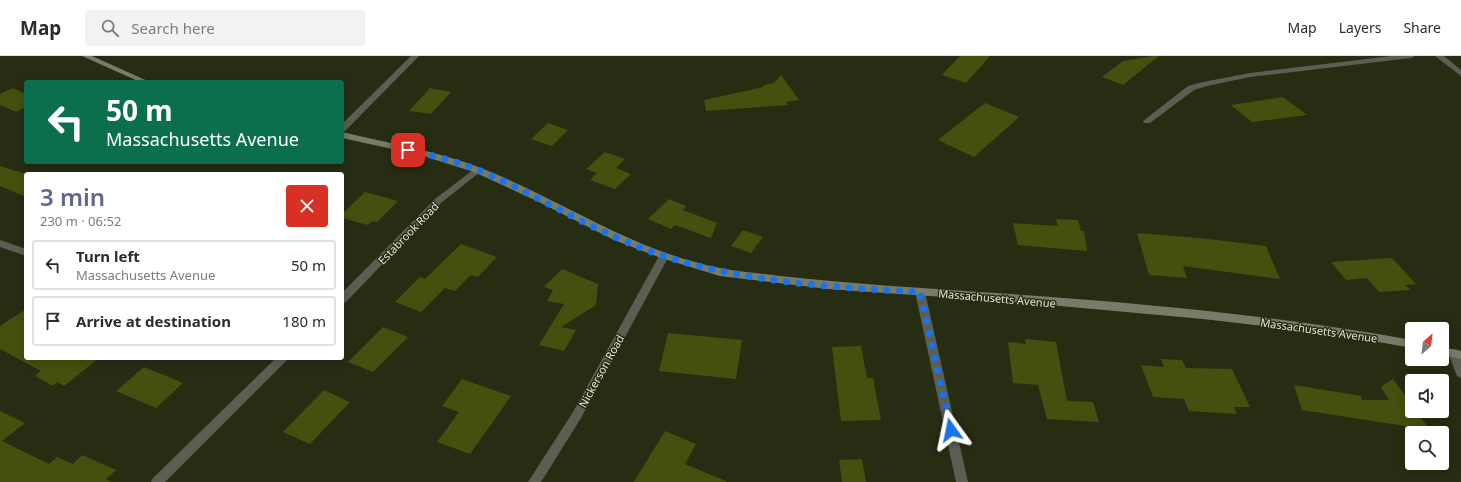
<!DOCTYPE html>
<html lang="en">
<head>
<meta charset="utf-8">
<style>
	:root { --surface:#fff; --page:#f2f2f3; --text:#2b2b33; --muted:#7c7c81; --line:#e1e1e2; --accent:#5f688e }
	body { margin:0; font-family:"Noto Sans",sans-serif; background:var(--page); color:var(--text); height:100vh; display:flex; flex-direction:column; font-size:15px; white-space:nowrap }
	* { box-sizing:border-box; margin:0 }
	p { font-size:13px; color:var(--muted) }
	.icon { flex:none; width:22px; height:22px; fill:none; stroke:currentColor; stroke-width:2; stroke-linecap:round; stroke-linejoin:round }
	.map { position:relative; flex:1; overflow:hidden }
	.side { position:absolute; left:24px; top:116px; width:320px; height:188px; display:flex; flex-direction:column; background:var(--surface); border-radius:4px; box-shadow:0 2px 10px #0003 }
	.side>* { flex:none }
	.banner { position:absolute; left:24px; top:24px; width:320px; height:84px; border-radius:4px; box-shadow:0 2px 10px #0003; background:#0b6e4f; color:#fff; overflow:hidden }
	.needle { width:26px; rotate:28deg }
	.fabs { position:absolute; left:1405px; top:266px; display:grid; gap:8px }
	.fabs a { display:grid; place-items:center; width:44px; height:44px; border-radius:4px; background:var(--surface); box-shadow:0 2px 10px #0003; font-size:20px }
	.pin { position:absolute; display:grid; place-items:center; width:34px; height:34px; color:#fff; margin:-17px; border-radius:8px; box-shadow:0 2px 6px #0006 }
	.me { position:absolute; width:44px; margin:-22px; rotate:348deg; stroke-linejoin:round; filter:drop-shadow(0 0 3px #0008) }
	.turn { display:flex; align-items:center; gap:14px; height:84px; padding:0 16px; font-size:18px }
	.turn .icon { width:52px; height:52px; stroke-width:2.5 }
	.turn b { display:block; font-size:28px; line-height:34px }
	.round { display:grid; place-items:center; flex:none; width:42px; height:42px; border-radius:4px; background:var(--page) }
	.overview { display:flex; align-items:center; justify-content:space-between; height:68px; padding:0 16px }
	h1 { font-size:24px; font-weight:600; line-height:30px; color:var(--accent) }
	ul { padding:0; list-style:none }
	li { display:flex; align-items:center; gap:12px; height:50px; margin:0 8px 6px; padding:0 8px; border:2px solid var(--line); border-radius:4px }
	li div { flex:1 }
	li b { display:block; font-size:15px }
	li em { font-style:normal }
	header { display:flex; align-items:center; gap:24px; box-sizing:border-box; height:56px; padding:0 20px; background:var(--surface); border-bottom:1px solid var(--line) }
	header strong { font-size:19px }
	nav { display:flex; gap:22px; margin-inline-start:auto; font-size:14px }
	.search { width:280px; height:36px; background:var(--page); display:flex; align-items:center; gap:10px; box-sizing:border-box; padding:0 14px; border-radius:4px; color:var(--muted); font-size:15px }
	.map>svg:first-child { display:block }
	.building { fill:#44500d }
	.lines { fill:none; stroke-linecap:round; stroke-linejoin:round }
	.street { fill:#5b5e52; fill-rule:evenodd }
	.secondary { fill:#767c68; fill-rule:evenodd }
	.route { stroke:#1a73e8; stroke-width:7; stroke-dasharray:0 12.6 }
	.labels { text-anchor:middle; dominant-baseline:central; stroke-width:3; stroke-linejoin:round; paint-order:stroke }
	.street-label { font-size:11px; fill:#dfe4d4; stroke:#272d13 }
</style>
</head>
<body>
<header>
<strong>Map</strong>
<div class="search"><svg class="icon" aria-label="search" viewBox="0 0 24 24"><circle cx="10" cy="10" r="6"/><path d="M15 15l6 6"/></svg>Search here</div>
<nav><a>Map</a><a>Layers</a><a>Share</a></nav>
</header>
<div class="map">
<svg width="1461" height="426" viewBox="0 0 1461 426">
	<rect width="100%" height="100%" fill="#272d13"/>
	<path class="building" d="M960,0H990L966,27L942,19Z
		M1152,0H1159L1123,29L1102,21L1123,5Z
		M781,19L799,44L786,46L788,49L706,55L704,44L764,31L762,30L774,27Z
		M13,32L26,38V51L16,56L0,49V38Z
		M430,32L451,36L431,58L409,55Z
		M1283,41L1307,59L1252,66L1231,49Z
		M985,47L1019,61L974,101L938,84Z
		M548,67L568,74L552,90L531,83Z
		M605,96L625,103L616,112L631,118L615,133L590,124L597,117L586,113Z
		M0,110L26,118V141L0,130Z
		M365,136L398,145L377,166L373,165L368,169L342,162V158Z
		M669,143L686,150L683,154L717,167L711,182L675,169L671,173L648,163Z
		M1056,163L1078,164L1081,175H1084L1087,195L1018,189L1013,167L1058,170Z
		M743,174L763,181L751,197L731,190Z
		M1137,177L1200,182L1266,190L1280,223L1183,210L1187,222L1149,219Z
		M461,188L497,201L478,221L471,219L455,235L445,232L421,256L395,246L420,221L425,223Z
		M1392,202L1416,228L1405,229L1411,234L1379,236L1367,222L1346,224L1331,206Z
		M562,213L598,228L596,249L561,271L576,274L564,295L539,289L564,248L547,245L553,234L544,231Z
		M26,253V302H99L64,330L57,326L53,330L35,320L41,315L0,293V270Z
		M383,271L408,281L373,316L348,306Z
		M668,277L742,284L736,323L659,315Z
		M1025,283L1056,286L1067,345L1093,346L1099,366L1047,363L1038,329L1013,327L1008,286L1026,288Z
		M861,290L867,322H873L881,364L841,365L832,291Z
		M1161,303L1182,304L1186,312L1232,313L1250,351H1234L1237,358L1189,355L1184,343L1153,341L1141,309L1164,311Z
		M144,311L183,327L156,352L116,335Z
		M462,323L511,340L470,398L437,386L459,356L442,350Z
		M1393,323L1412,349V355H1416L1430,374L1416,372L1407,374L1405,370L1302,354L1294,329L1361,340L1362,344H1389L1381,331Z
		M324,334L350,346L310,388L283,376Z
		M0,355L25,367L2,385L49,408L57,401L73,408L82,399L116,414L106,423L112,426H0Z
		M665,375L696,388L685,408L728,426H634Z
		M862,403L866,426H842L839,404Z"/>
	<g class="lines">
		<path class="street" d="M411,0H419L345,75H342V68Z
			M1392,0H1415L1411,2L1250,21L1207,30L1194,34L1150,67H1144L1143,65L1188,30L1203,26L1250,17Z
			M1435,0H1444L1461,14V20Z
			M477,111L481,114L480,116L441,147L346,246L342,247V237L435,143Z
			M0,184L26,193V200L0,191Z
			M664,197L669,200L581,362L541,426H528L573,356L659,200Z
			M920,232L924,233L925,236L968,426H956L915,236L916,233Z
			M1454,293L1458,294L1461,301V322L1457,320L1448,297L1450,294Z
			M276,302H289L165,426H151L153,422Z"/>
		<path class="secondary" d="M82,0H92L150,26H140Z
			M342,76C388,87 437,95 481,112C562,144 633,195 720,212C740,216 760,217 780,220C852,228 923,232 995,237C1134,246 1274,259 1412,284V292L1334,278L1203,263L1016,246L828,233L720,220L661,202L614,184L537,145L474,116L420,99L342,82Z
			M1442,291L1461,295V303L1442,299Z"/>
	</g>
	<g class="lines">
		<path class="route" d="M408,94C436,100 466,108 492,120C549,146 604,181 664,200C742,226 839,232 920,236L951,374"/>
	</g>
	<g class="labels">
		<g class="street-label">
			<text transform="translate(408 177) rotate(-46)">Estabrook Road</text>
			<text transform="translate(997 242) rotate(5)">Massachusetts Avenue</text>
			<text transform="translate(1319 274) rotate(8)">Massachusetts Avenue</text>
			<text transform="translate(601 315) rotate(-61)">Nickerson Road</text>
		</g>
	</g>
</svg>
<div class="fabs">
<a><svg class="needle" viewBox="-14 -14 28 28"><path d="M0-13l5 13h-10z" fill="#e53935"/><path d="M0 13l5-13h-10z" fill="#7c7c81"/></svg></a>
<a><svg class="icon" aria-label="sound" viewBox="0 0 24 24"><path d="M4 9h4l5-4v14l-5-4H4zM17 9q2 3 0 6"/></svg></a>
<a><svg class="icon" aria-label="search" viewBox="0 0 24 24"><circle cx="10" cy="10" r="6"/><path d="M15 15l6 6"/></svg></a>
</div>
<div class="pin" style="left:408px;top:94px;background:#d93025"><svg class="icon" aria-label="arrive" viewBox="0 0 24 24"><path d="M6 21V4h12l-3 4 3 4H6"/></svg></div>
<svg class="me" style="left:951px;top:374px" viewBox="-20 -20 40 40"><path d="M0-17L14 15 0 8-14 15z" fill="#1a73e8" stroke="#fff" stroke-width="4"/></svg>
<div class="banner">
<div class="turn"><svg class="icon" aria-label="left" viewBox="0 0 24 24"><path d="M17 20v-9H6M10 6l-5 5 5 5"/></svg><div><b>50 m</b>Massachusetts Avenue</div></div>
</div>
<section class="side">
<div class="overview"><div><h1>3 min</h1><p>230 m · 06:52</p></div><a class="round" style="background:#d93025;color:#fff"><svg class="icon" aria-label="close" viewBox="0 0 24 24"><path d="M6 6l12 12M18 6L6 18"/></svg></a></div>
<ul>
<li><svg class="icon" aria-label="left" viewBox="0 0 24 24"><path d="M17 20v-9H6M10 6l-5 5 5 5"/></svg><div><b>Turn left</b><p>Massachusetts Avenue</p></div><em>50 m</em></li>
<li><svg class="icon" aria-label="arrive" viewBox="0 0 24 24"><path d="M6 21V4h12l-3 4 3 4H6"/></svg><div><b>Arrive at destination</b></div><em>180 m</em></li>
</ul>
</section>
</div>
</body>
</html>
